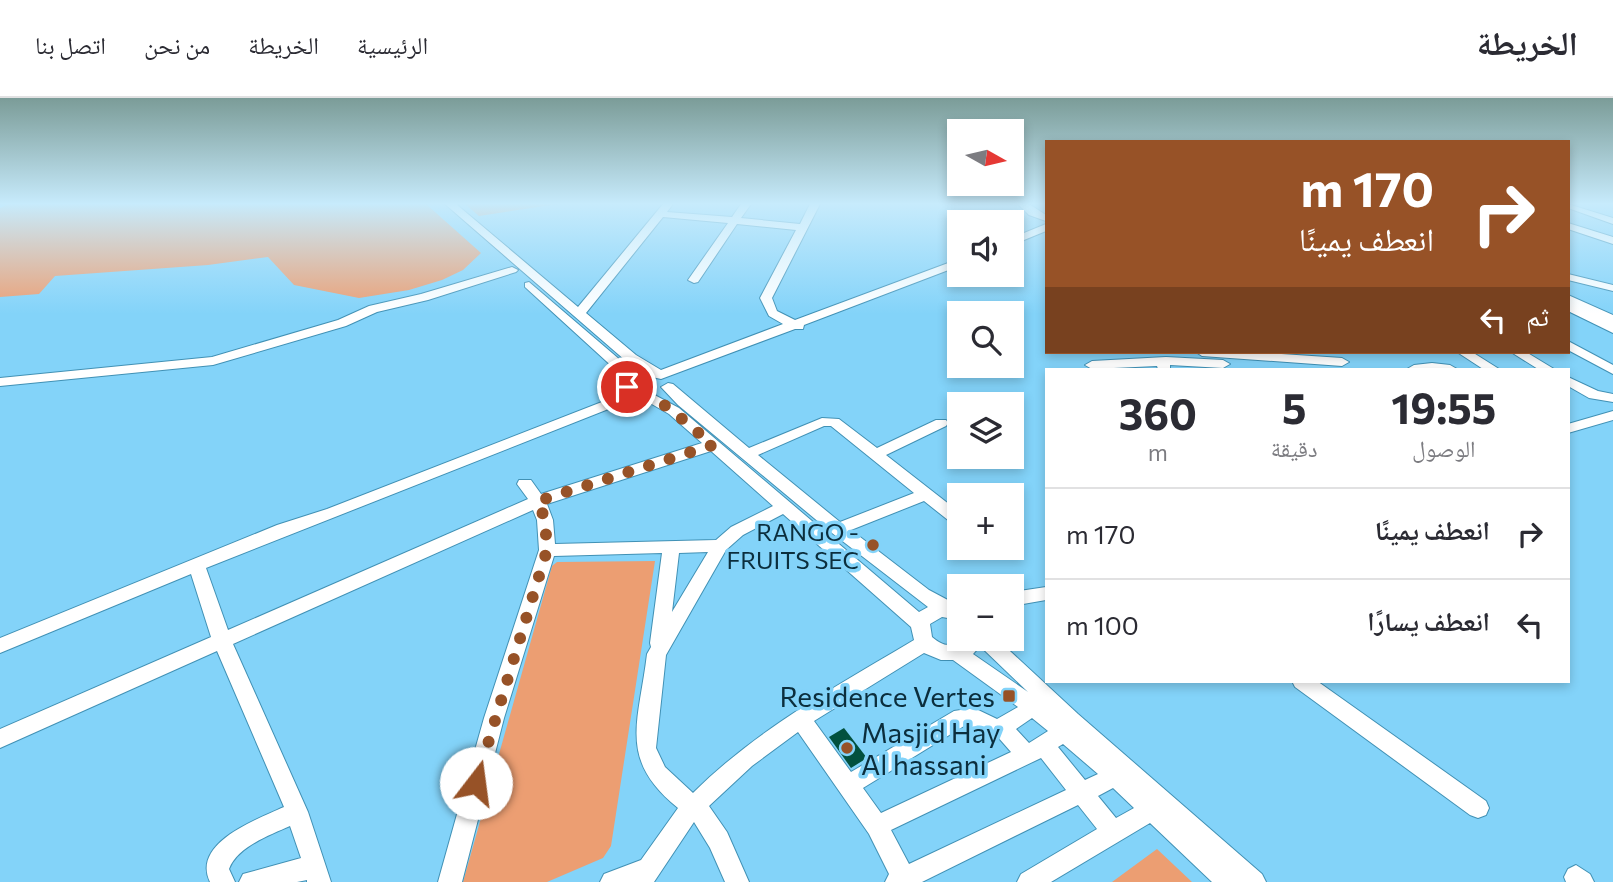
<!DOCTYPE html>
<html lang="ar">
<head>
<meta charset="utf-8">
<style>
	:root { --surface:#fff; --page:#f2f2f3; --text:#2b2b33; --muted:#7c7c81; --line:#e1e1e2 }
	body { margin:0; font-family:Commissioner,"Noto Naskh Arabic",sans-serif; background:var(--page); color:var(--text); direction:rtl; height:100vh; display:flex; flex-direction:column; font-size:26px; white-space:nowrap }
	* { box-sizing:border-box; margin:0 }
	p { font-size:23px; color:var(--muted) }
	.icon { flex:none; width:38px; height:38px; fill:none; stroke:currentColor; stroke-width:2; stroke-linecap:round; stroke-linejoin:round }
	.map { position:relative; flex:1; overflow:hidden; direction:ltr }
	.panel { position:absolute; left:1045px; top:270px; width:525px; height:315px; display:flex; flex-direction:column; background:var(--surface); border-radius:0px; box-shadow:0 4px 10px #0003; direction:rtl }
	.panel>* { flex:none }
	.top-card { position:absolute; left:1045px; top:42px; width:525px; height:214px; border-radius:0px; box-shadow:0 4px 10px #0003; direction:rtl; background:#975227; color:#fff; overflow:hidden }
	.needle { width:46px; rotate:98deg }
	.tools { position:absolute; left:947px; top:21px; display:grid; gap:14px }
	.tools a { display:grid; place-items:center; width:77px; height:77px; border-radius:0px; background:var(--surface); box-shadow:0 4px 10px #0003; font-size:35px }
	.pin { position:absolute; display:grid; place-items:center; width:60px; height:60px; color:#fff; margin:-30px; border:4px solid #fff; border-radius:50%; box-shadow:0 2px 7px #0007 }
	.me { position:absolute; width:77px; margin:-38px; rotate:15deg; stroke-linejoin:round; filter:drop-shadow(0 0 5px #0008) }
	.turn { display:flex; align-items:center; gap:24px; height:147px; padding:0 21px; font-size:32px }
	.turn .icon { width:91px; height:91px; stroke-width:2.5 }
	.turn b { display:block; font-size:49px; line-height:60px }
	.then { display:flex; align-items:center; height:66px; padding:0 21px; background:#0003; gap:14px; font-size:26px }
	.eta { display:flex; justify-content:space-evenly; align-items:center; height:119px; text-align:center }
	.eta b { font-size:42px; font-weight:700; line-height:49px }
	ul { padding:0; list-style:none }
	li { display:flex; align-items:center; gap:21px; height:91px; padding:0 21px; border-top:2px solid var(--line) }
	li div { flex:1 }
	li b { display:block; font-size:26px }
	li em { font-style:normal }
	header { display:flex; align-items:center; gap:42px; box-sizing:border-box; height:98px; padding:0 35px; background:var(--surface); border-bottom:2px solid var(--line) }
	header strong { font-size:33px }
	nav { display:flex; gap:38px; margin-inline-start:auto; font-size:24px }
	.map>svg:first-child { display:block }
	.green { fill:#ec9e72 }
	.building { fill:#02513e }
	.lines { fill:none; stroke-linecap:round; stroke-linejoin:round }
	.minor-casing { stroke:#4191b5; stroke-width:2 }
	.major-casing { stroke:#4191b5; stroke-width:2 }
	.minor { fill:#fff; fill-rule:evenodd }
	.major { fill:#fff; fill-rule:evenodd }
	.route { stroke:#975227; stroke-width:12; stroke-dasharray:0 21.6 }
	.poi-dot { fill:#975227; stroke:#83d3f9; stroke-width:2.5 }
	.labels { text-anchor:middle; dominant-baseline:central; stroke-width:7; stroke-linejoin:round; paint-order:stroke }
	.poi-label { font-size:24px; fill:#0b2e3d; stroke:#83d3f9; text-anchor:end }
	.near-poi-label { font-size:28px; fill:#0b2e3d; stroke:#83d3f9; text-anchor:end }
</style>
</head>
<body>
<header>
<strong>الخريطة</strong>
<nav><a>الرئيسية</a><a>الخريطة</a><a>من نحن</a><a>اتصل بنا</a></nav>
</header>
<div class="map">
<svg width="1613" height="784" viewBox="0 0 1613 784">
	<rect width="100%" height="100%" fill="#83d3f9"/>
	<path class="green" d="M9,106H426L481,155L463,172L442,182L409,192L359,200L294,187L268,159L208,167L55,178L39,196L0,199V110Z
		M465,106H557L479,118Z
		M655,463L611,748L603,760L547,784H463L552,468L557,464Z
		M1157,751L1192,784H1112Z"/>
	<path class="building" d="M844,630L867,660L851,670L829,639Z"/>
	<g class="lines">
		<defs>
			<path id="minor" d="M445,106H456L578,209L663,106H673L667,114L732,119L741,106H751L741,120L800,126L810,106H820L772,200L777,213L795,222L959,161V168L804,227L803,231H795L661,281L652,279L626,263ZM663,119L728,125L688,182L694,185L698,184L737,126L796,132L760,200L769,218L783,226L661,272L636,257L586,215Z
				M1018,106H1029L1046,117V123L1029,117Z
				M1568,106L1613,120V126L1568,110Z
				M1568,125L1613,139V146L1568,131Z
				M1046,126V133L1012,147V140Z
				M512,169L518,172L516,174L428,202L377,214L346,228L213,267L0,288V280L212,259L338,222L369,208L421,196Z
				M1568,176L1613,187V193L1568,182Z
				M529,184L640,279L642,282L637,289L621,298L647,293L679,310L919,514L928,509L832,435L678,307L661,289L668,285L673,286L749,350L822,320L839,321L877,350L936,322H946L948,325L946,328L886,357L959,414V428L953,426L924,403L851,432L929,492L959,508V522L942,519L930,526L932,539C950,554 951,543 968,541C977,539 988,541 997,541L1078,616L1262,776L1266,784H1212L1150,725L1051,784H1017L1021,776L1097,731L1078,707L922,784H885L889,776L869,736L798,634L752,668L709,708L727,734L749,784H725L710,750L694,724L654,784H600L604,776L641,762L678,710C617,661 639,624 647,556L651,549L650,545L662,455L554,458L504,620L462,784H438L484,620L539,452L537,422L533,412L233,546L308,714L331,784H307V782L297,784H239L243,776L301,760L290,728C270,737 237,749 229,771L235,784H210C191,745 257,721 284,709L217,553L0,650V631L211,539L191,476L0,555V540L277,427L327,411L607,302L603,299L605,296L628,283L525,189V185ZM643,301L669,316L702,345L541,396L531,382H519L517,386L528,401L228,532L206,470L611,310ZM824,328H831L914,395L840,424L758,357ZM711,353L773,408L731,429L716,442L555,446L553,422L547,406ZM783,416L911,529L914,542C837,588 757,631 693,695L665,669L656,650L666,557L726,452L743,437ZM708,454L672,514L679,455ZM980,548L1028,594L973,556ZM924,555L941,562H953L1018,609L997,621L974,610L954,613L851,674L814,623ZM1032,620L1048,633L1029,645L1016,631ZM964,628L997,638L1011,654L881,715L863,690ZM1063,646L1098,676L1085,682L1058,649ZM1041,660L1066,692L909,766L891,732ZM1113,690L1134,710L1116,720L1098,698Z
				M1568,197L1613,217V226L1568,205Z
				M1568,243L1613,267V276L1568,252Z
				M1196,254H1253L1342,260L1349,264L1342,268L1202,258Z
				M1457,254H1472L1499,271H1483Z
				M1511,254H1526L1554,271H1538Z
				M1166,259L1223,262L1230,266L1223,270L1170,267V271H1158L1157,268L1092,271L1085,267L1092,263Z
				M1432,265L1450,267L1457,271H1407L1414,267Z
				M1568,279L1598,293L1613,296V304L1589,300L1568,288Z
				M1613,313V322L1568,335V326Z
				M1046,489V502L1012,508V494Z
				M1292,583H1317L1486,703L1489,710L1486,717L1478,720L1470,717L1295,589Z
				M1576,767L1590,776L1594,784H1566L1564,779L1568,771Z"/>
			<path id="major" d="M1568,203L1613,224V235L1568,213Z"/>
		</defs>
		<use href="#minor" class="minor-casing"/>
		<use href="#major" class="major-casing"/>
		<use href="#minor" class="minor"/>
		<use href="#major" class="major"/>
	</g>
	<linearGradient id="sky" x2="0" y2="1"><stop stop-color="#7b9c98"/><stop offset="0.49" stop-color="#c7ebfc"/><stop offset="1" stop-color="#c7ebfc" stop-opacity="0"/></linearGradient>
	<rect width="1613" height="216" fill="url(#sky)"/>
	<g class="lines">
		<path class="route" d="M476,685L547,452L545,422L538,403L713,347L668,309L637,295L632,286L627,289"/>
	</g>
	<g class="poi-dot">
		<circle cx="873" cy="447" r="7"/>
		<rect x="1002" y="591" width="14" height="14" rx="3.5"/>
		<circle cx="847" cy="650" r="7"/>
	</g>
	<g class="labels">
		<g class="poi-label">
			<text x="859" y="433">RANGO -<tspan x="859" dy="28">FRUITS SEC</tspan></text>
		</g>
		<g class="near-poi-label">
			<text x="995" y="598">Residence Vertes</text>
			<text x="861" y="634" text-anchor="start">Masjid Hay<tspan x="861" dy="32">Al hassani</tspan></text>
		</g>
	</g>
</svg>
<div class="tools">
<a><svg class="needle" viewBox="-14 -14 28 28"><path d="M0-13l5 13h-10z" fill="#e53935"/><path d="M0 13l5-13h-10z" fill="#7c7c81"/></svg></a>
<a><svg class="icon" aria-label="sound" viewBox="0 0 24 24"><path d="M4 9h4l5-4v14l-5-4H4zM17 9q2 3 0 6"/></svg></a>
<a><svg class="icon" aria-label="search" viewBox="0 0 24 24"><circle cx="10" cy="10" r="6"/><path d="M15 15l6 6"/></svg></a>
<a><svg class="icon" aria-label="layers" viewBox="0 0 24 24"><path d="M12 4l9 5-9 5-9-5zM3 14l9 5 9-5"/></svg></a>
<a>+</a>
<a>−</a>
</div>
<div class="pin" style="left:627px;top:289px;background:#d93025"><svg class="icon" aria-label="arrive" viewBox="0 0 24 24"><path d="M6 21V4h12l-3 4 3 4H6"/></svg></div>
<svg class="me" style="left:476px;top:685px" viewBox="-20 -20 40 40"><circle r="19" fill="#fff"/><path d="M0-13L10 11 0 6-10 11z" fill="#975227"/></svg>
<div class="top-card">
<div class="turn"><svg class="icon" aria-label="right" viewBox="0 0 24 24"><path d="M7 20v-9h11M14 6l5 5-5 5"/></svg><div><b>170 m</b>انعطف يمينًا</div></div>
<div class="then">ثم<svg class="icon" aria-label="left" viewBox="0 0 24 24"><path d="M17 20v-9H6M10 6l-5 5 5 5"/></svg></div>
</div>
<section class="panel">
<div class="eta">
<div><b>19:55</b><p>الوصول</p></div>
<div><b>5</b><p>دقيقة</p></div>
<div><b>360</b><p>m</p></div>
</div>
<ul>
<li><svg class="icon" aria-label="right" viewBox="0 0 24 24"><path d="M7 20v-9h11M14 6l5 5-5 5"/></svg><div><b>انعطف يمينًا</b></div><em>170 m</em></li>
<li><svg class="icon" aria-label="left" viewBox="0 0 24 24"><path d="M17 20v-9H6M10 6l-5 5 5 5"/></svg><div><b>انعطف يسارًا</b></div><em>100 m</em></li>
</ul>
</section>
</div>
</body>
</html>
